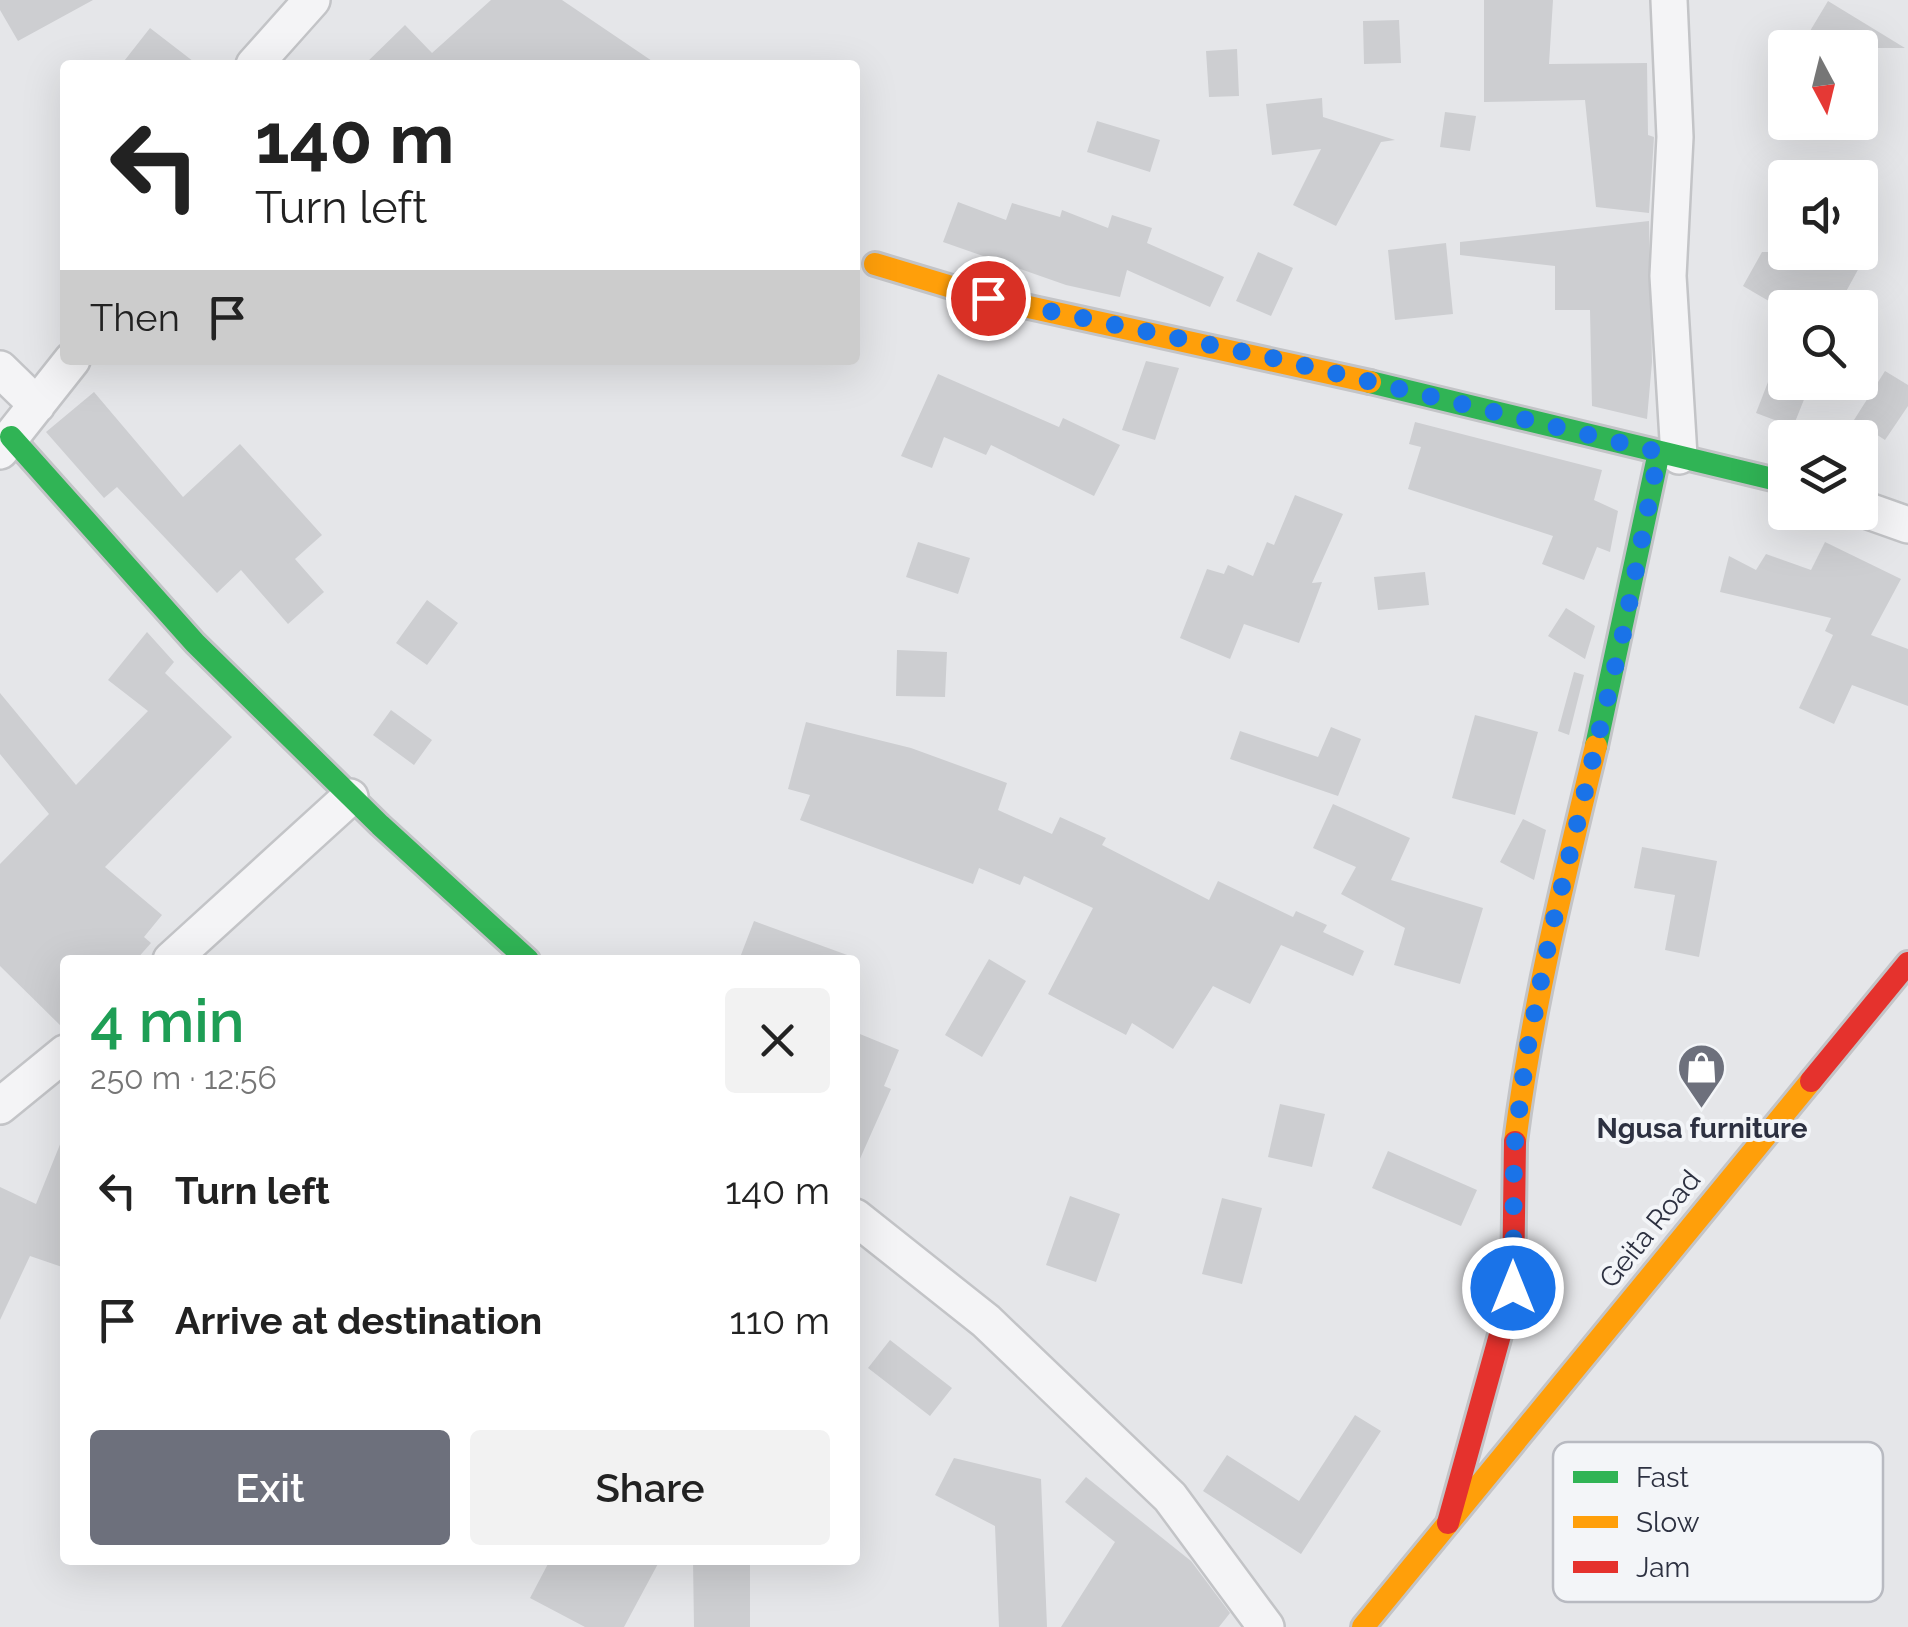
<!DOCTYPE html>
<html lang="en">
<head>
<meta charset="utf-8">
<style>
	:root { --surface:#fff; --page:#f2f2f2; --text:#222; --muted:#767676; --accent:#6d707c }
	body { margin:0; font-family:Raleway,sans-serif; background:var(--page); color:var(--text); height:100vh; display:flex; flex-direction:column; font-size:38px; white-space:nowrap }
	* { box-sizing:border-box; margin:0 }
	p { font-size:32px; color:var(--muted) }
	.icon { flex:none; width:55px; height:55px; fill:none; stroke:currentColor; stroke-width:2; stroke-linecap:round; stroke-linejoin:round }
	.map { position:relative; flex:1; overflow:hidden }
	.side { position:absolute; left:60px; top:955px; width:800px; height:610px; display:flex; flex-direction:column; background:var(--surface); border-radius:10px; box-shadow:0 10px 40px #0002 }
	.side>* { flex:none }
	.guide { position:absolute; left:60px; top:60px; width:800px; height:305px; border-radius:10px; box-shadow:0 10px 40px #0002; background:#fff; color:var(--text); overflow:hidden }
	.needle { width:65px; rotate:173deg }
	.fabs { position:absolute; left:1768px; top:30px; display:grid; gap:20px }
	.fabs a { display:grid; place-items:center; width:110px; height:110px; border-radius:10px; background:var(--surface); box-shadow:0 10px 40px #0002; font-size:50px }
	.pin { position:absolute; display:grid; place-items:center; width:85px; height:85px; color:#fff; margin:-42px; border:5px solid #fff; border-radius:50%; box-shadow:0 2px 10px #0007 }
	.me { position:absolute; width:110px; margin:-55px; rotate:0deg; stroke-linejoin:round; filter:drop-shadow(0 0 8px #0008) }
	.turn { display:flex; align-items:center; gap:35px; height:210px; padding:0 30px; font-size:45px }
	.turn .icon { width:130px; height:130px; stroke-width:2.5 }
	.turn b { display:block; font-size:70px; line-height:85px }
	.then { display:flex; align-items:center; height:95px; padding:0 30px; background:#0003; gap:20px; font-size:38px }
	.round { display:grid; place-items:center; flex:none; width:105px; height:105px; border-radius:10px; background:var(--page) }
	.summary { display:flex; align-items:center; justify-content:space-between; height:170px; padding:0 30px }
	h1 { font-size:60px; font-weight:600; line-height:75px; color:#1e9e55 }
	.button { display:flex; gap:20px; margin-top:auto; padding:20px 30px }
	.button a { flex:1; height:115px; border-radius:10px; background:var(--accent); color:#fff; font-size:40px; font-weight:600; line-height:115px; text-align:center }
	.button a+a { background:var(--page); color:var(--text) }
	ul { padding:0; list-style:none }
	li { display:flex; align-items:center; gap:30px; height:130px; padding:0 30px }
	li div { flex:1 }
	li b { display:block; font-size:38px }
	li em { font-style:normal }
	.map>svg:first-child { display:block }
	.building { fill:#cdced1 }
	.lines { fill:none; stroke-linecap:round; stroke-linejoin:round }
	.street-casing { stroke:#c3c4c7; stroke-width:40 }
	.fast-casing { stroke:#c3c4c7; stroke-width:28 }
	.slow-casing { stroke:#c3c4c7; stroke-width:28 }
	.jam-casing { stroke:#c3c4c7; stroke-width:28 }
	.street { stroke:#f4f4f6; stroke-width:35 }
	.fast { stroke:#30b455; stroke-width:22 }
	.slow { stroke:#ff9f0a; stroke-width:22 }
	.jam { stroke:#e5322d; stroke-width:22 }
	.route { stroke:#1a73e8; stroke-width:18; stroke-dasharray:0 32.4 }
	.labels { text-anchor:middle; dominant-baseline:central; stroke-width:8; stroke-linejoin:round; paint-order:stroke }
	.poi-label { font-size:28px; font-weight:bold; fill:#2d3141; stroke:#f3f5f8 }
	.street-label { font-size:28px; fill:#2d3141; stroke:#f3f5f8 }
	.key { fill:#f3f5f8; stroke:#b8bac1; stroke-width:2.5 }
	.key-label { font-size:28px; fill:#2d3141 }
</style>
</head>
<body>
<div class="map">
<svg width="1908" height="1627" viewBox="0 0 1908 1627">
	<rect width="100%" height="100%" fill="#e5e6e9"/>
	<path class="building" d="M0,0H93L18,41L0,10Z
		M491,0H562L658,65H364L405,25L432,53Z
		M1484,0H1553L1549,64L1647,63L1648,135L1654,137L1649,213L1596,207L1585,100L1484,102Z
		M1828,1L1905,48H1837L1810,31Z
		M1399,20L1401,63L1364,64L1363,21Z
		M150,28L198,65H121Z
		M1237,49L1239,96L1209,97L1206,51Z
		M1322,98L1323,117L1395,140L1381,142L1336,226L1293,205L1321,149L1272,155L1266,104Z
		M1445,112L1476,116L1470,151L1440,147Z
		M1097,121L1160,140L1150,172L1087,152Z
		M958,202L1006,220L1012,203L1060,217L1062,210L1108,228L1112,215L1152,228L1147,243L1224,277L1210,307L1127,270L1120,297L1066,285L943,242Z
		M1649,221L1652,362L1647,419L1592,406L1590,310H1555V266L1460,255V242Z
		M1446,243L1453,314L1395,320L1388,250Z
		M1258,252L1293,268L1271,316L1236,301Z
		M1762,252H1835L1860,266L1837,308H1781L1743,286Z
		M1146,361L1179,368L1155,440L1122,430Z
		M1885,371L1908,385V406L1885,440L1854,420Z
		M938,374L1059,427L1063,418L1120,445L1094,496L991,445L986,455L944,437L932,468L901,456Z
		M1768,382H1811L1793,427L1756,413Z
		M94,392L183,497L240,444L322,535L295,559L324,592L288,624L241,570L217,593L117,487L104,498L46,432Z
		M1415,422L1602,470L1594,500L1618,511L1610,552L1597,547L1584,580L1542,564L1553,536L1408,489L1421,447L1409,444Z
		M1295,495L1343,514L1312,583L1322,582L1299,643L1244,624L1230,659L1180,638L1207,569L1224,574L1228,565L1253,576L1267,542L1274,545Z
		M918,542L970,558L958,594L906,577Z
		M1825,542L1901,579L1871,635L1908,649V706L1852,685L1834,724L1799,708L1833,635L1825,631L1831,618L1720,592L1729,556L1756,570L1766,554L1811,570Z
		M1425,572L1429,605L1378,610L1374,577Z
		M427,600L458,623L427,665L396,643Z
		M1566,608L1595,626L1585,659L1548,636Z
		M147,632L174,662L165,673L232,737L105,867L162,915L144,937L151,943L136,960H65V1030L0,966V864L49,814L0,754V693L76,785L148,711L108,680Z
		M897,650L947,652L945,697L896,696Z
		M1574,672L1584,675L1569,735L1558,731Z
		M391,710L432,740L414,765L373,735Z
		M1475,715L1538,732L1515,815L1452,798Z
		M806,722L911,748L1007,783L998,810L1052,834L1060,817L1106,838L1102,845L1209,900L1218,881L1293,917L1296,911L1327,925L1323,932L1364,951L1353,976L1281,945L1250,1004L1213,986L1173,1049L1132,1023L1126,1035L1048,994L1093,908L1024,876L1020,885L979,868L973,884L800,820L810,795L788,789Z
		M1331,727L1361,739L1338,796L1230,759L1240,731L1318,757Z
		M1333,804L1410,838L1391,880L1483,908L1460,984L1394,965L1405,928L1341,894L1356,867L1313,848Z
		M1523,819L1546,830L1534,880L1500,862Z
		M1642,847L1717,861L1699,957L1665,950L1675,895L1634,888Z
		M754,921L850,956L849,960H739Z
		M989,959L1026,981L982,1057L945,1035Z
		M855,1032L899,1050L884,1086L891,1089L855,1170Z
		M1280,1104L1325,1114L1312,1167L1268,1157Z
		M63,1137L65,1268L30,1256L0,1320V1187L36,1204Z
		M1388,1151L1477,1190L1461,1226L1372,1188Z
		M1070,1196L1120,1214L1096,1282L1046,1265Z
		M1222,1198L1262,1208L1242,1284L1202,1274Z
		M890,1340L952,1388L930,1416L868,1368Z
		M1355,1415L1381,1431L1301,1554L1203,1491L1227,1455L1299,1501Z
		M954,1458L1041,1479L1047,1627H999L995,1526L935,1495Z
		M1086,1477L1191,1561L1230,1613L1219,1627H1061L1115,1542L1065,1502Z
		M550,1560H660L624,1627H585L530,1598Z
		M693,1560H750V1627H694Z"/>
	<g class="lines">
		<defs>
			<path id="street" d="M1669,0L1675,137L1668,276L1679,456
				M254,65L312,0
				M0,369L37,405
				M0,451L72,360
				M1860,508L1908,525
				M171,960L350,797
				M0,1106L65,1053
				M855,1217L986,1321L1170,1497L1266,1627"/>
			<path id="fast" d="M1370,382L1785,482
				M11,437L195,643L380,825L528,960
				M1596,746L1659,452"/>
			<path id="slow" d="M875,264L988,298L1370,382
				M1515,1142C1532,1008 1564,878 1596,746
				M1363,1627L1811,1081"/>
			<path id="jam" d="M1811,1081L1908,963
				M1448,1523L1513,1288L1515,1142"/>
		</defs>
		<use href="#street" class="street-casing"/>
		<use href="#fast" class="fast-casing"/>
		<use href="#slow" class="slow-casing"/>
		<use href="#jam" class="jam-casing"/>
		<use href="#street" class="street"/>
		<use href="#fast" class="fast"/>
		<use href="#slow" class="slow"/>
		<use href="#jam" class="jam"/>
	</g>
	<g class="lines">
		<path class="route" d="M988,298L1277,359L1659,452L1624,630L1550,936L1526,1056L1514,1150L1513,1288"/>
	</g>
	<defs>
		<symbol id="shop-pin" viewBox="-11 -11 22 30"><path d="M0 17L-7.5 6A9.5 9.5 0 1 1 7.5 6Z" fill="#6d707c" stroke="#f3f5f8"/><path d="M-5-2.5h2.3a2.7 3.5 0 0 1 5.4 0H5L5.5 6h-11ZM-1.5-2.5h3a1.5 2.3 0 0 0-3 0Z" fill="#fff"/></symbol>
	</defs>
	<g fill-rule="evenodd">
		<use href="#shop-pin" x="1674" y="1040" width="55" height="75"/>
	</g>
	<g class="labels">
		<g class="poi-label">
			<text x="1702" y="1128">Ngusa furniture</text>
		</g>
		<g class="street-label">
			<text transform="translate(1650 1229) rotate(-51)">Geita Road</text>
		</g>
	</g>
	<rect x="1553" y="1442" width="330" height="160" rx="15" class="key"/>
	<rect x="1573" y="1471" width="45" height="12" fill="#30b455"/>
	<rect x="1573" y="1516" width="45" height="12" fill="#ff9f0a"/>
	<rect x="1573" y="1561" width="45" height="12" fill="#e5322d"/>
	<g class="key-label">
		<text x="1636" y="1487">Fast</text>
		<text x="1636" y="1532">Slow</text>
		<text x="1636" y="1577">Jam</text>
	</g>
</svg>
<div class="fabs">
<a><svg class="needle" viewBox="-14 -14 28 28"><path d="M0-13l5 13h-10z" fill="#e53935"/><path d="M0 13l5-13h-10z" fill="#767676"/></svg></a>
<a><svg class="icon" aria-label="sound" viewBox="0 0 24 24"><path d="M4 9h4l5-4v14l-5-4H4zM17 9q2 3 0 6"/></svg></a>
<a><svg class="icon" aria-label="search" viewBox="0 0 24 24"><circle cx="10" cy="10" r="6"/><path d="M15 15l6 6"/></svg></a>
<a><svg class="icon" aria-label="layers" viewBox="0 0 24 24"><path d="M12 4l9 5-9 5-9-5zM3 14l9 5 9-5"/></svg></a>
</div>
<div class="pin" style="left:988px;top:298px;background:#d93025"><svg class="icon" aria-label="arrive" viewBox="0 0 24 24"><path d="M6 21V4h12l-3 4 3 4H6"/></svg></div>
<svg class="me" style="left:1513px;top:1288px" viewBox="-20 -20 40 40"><circle r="17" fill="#1a73e8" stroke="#fff" stroke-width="3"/><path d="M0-11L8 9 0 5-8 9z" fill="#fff"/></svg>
<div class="guide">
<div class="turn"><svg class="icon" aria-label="left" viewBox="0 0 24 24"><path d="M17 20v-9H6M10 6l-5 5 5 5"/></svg><div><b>140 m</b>Turn left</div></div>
<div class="then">Then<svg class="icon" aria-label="arrive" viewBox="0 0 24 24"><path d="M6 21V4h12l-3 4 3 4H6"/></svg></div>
</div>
<section class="side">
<div class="summary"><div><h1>4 min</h1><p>250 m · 12:56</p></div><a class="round"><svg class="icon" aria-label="close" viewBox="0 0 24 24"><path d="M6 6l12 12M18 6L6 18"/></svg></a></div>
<ul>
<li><svg class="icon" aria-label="left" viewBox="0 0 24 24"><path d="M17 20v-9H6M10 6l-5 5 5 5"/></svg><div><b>Turn left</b></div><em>140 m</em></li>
<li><svg class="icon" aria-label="arrive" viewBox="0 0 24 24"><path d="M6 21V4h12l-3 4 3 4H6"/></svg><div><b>Arrive at destination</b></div><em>110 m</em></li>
</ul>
<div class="button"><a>Exit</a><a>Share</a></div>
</section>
</div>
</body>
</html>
